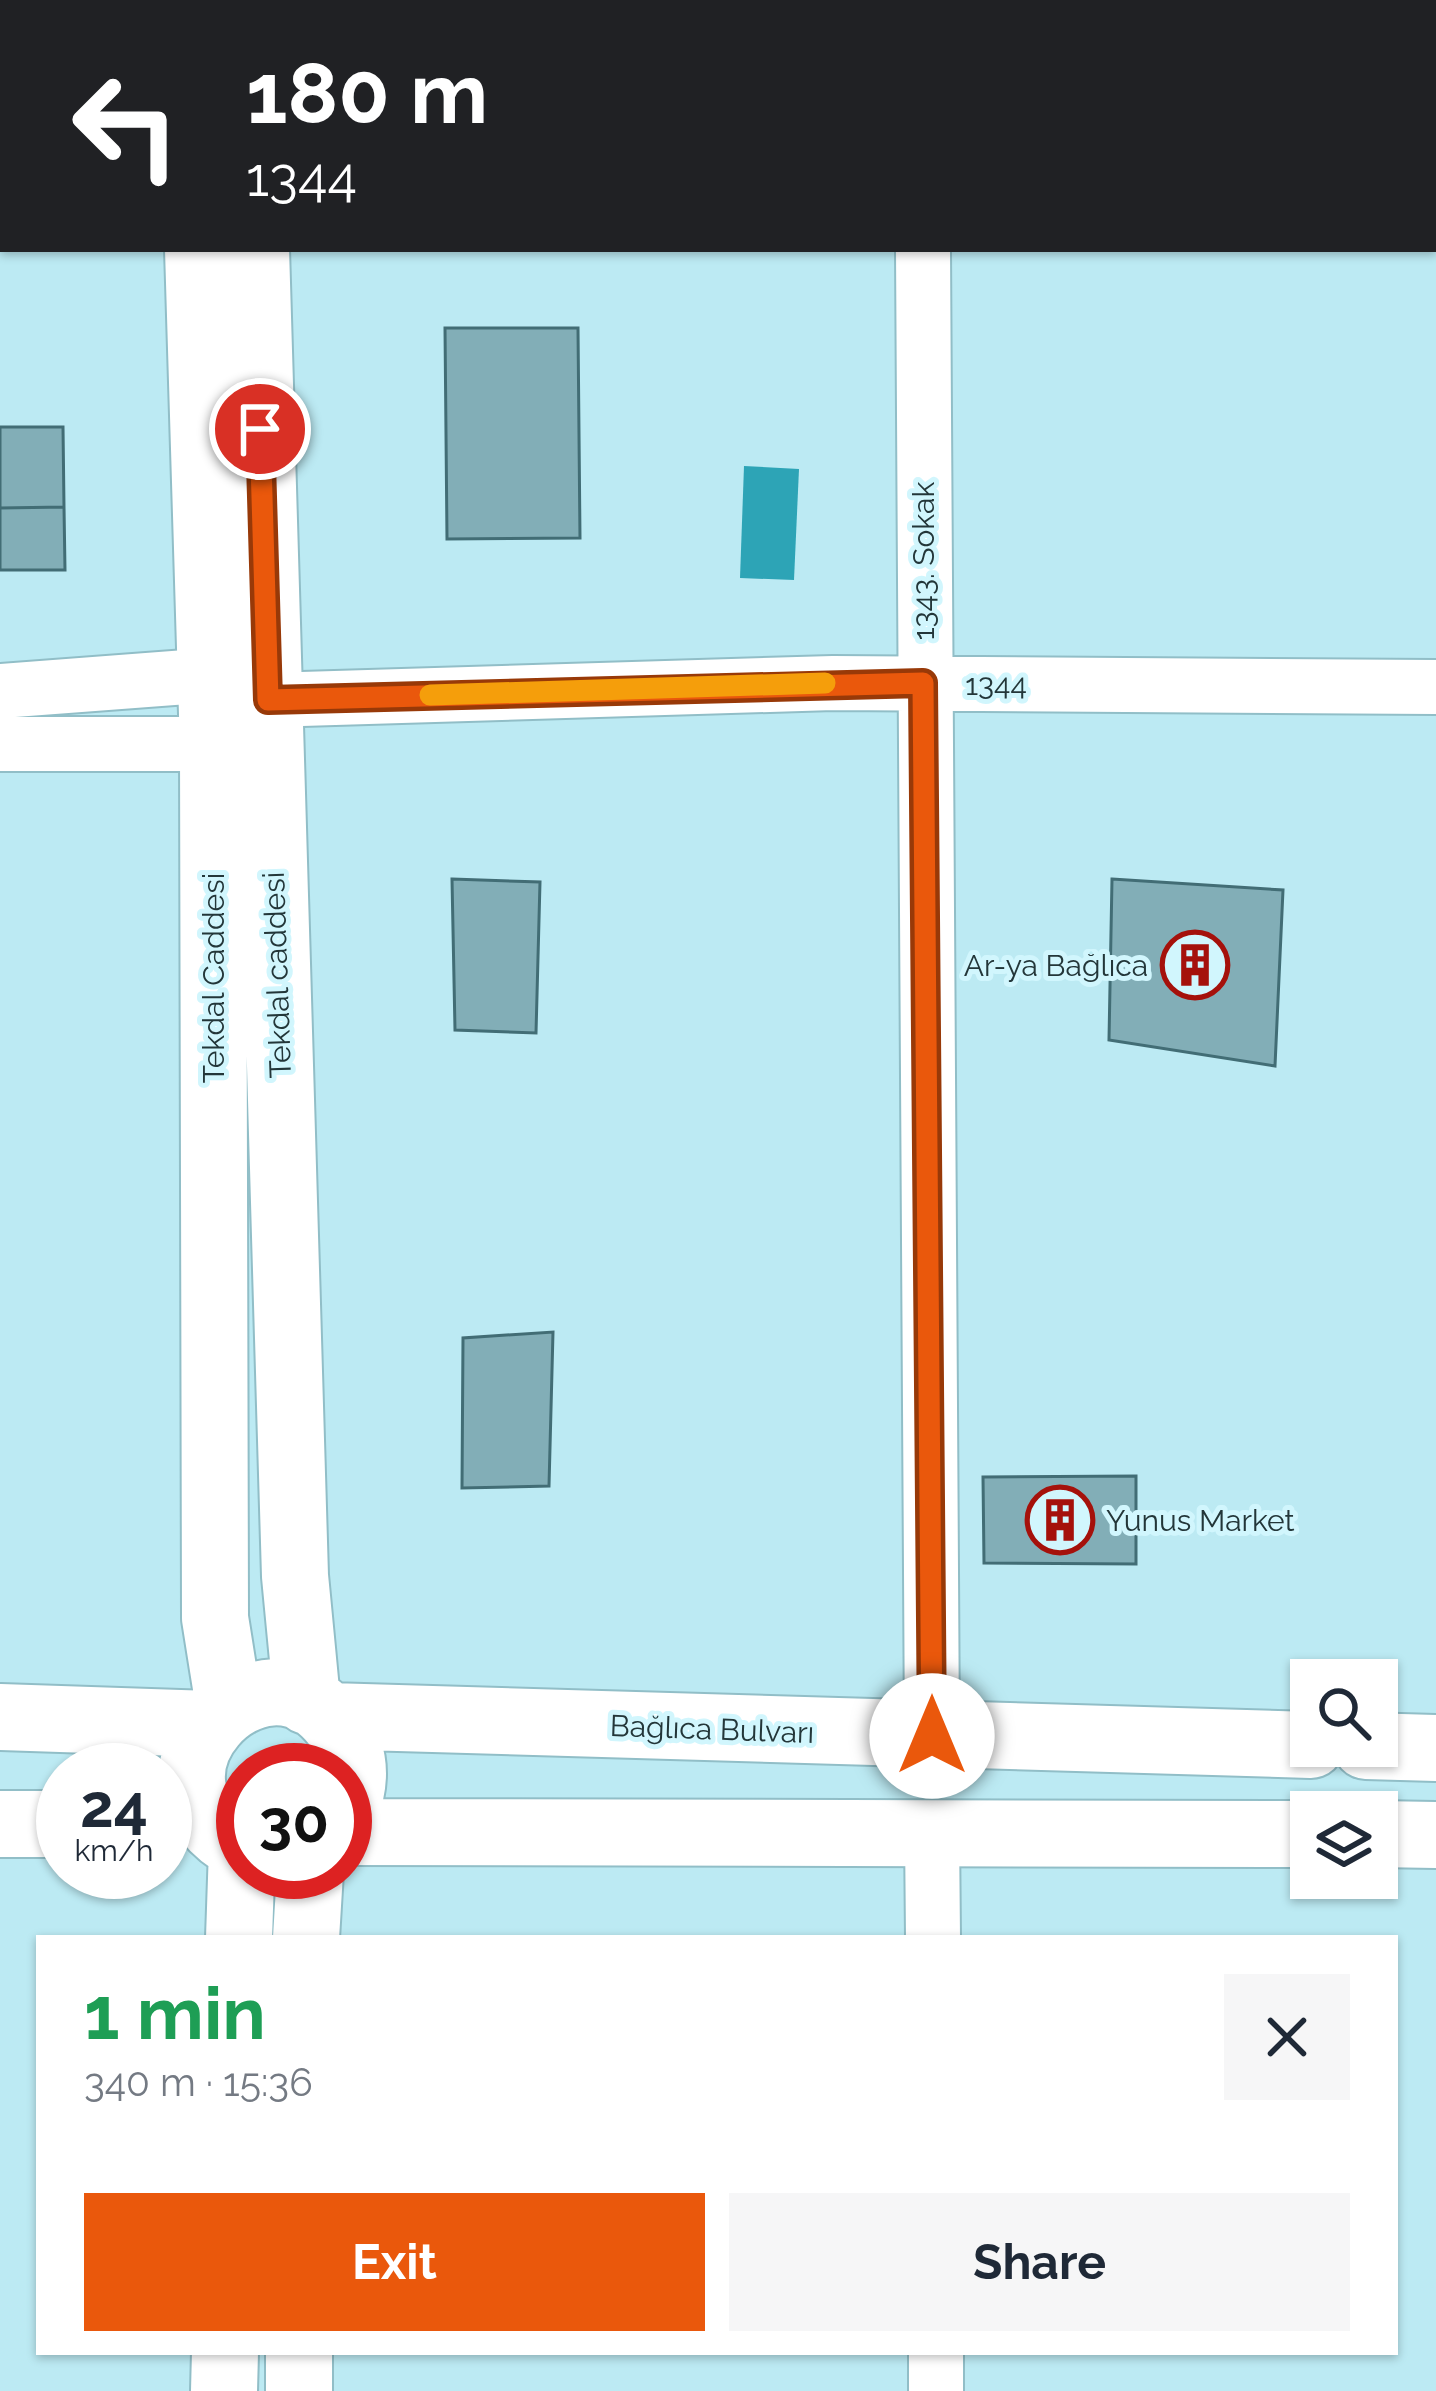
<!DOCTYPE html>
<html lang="en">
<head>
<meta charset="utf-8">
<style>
	:root { --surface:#fff; --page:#f6f6f7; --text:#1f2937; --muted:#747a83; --accent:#ea580c }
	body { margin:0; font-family:Raleway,sans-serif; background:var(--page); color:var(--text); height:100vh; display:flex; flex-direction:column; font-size:45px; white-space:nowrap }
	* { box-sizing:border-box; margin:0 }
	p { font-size:39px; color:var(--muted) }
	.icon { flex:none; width:66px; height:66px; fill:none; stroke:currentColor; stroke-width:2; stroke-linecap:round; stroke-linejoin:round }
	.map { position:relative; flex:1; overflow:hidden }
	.drawer { position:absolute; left:36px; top:1935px; width:1362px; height:420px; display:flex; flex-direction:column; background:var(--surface); border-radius:0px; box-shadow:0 3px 9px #0004 }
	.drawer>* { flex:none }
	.top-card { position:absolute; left:0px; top:0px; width:1437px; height:252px; box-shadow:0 3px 9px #0004; background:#202124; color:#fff; overflow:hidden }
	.controls { position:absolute; left:1290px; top:1659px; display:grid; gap:24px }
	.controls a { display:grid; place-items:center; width:108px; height:108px; border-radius:0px; background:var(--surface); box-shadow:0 3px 9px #0004; font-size:60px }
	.speed { position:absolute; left:36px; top:1743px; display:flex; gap:24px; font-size:60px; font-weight:700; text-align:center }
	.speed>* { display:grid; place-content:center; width:156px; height:156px; border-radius:50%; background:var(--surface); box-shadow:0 3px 9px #0004; line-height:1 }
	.speed small { font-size:30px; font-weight:400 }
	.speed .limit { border:18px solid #d22; background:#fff; color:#111 }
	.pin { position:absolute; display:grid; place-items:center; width:102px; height:102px; color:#fff; margin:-51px; border:6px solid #fff; border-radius:50%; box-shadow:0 3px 12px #0007 }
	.me { position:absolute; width:132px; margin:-66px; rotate:0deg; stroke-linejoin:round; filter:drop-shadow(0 0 9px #0008) }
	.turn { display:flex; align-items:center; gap:42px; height:252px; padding:0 48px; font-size:54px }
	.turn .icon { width:156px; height:156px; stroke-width:2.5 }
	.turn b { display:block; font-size:84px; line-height:102px }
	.round { display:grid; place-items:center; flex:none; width:126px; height:126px; border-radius:0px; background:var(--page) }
	.summary { display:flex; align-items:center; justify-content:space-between; height:204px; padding:0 48px }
	h1 { font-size:72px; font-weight:700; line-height:90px; color:#1e9e55 }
	.primary-button { display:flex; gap:24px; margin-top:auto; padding:24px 48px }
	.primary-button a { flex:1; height:138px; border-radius:0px; background:var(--accent); color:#fff; font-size:48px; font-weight:700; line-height:138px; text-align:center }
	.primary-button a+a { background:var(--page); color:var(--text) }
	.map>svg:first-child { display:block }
	.water { fill:#2da4b6 }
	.building { fill:#82aeb7; stroke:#426d75; stroke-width:3 }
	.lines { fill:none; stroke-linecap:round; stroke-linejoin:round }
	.minor-casing { stroke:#91bec7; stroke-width:58 }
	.major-casing { stroke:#91bec7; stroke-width:70 }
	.minor { stroke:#fff; stroke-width:54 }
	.major { stroke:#fff; stroke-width:66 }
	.route-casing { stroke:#983908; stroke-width:30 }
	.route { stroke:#ea580c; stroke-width:21 }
	.slow { stroke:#f59e0b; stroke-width:21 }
	.labels { text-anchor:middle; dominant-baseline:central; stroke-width:10; stroke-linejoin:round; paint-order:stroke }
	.street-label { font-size:30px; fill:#233639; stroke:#d1f6fd }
	.poi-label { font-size:30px; fill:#233639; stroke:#d1f6fd; text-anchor:end }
</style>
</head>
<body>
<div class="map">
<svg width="1436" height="2391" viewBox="0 0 1436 2391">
	<rect width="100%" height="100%" fill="#bceaf3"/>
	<path class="water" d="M744,466L799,469L794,580L740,578Z"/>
	<path class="building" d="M445,328H578L580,538L447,539Z
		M0,427H63L64,507L0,508Z
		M64,507L65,570H0V508Z
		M452,879L540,882L536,1033L455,1030Z
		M1112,879L1283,890L1275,1066L1109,1040Z
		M553,1332L549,1486L462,1488L463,1338Z
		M1136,1476V1564L984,1563L983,1477Z"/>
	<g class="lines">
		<defs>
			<path id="minor" d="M924,3V0
				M1434,11L1436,15
				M923,249L932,1737
				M0,691L253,672
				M268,700L833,683L1436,687
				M0,744H249
				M932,1832L933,1938
				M936,2352V2391"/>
			<path id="major" d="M191,0V3
				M249,0V3
				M198,249L213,747L215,1618L229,1706
				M256,249L295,1576L307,1701
				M329,1716L1311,1745
				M0,1717L210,1724
				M1366,1746L1436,1748
				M0,1824H63
				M345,1832L1311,1834
				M1377,1834L1436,1835
				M243,1849C114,1780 261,1625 336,1725C357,1753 357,1781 345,1812
				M239,1938L242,1849
				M306,1938L310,1872
				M224,2391L225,2352
				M299,2391V2352"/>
		</defs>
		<use href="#minor" class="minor-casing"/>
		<use href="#major" class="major-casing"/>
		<use href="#minor" class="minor"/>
		<use href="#major" class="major"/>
	</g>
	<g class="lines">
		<defs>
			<path id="route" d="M260,429L268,700L923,683L932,1736"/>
		</defs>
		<use href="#route" class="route-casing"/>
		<use href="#route" class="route"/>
		<path class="slow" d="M430,695L825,683"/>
	</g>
	<defs>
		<symbol id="building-ring" viewBox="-11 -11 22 22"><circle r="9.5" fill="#d1f6fd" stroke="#a5110b" stroke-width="1.5"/><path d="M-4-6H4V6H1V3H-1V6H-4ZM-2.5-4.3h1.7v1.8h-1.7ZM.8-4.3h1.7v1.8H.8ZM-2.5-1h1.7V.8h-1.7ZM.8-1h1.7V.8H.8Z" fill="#a5110b"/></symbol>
	</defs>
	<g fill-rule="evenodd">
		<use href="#building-ring" x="1157" y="927" width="76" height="76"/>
		<use href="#building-ring" x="1022" y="1482" width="76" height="76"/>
	</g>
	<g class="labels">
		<g class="street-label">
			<text transform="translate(923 561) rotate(-90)">1343. Sokak</text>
			<text x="996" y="684">1344</text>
			<text transform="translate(277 975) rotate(-92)">Tekdal caddesi</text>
			<text transform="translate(213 978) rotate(-90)">Tekdal Caddesi</text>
			<text transform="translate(712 1729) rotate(2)">Bağlıca Bulvarı</text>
		</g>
		<g class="poi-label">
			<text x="1148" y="965">Ar-ya Bağlıca</text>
			<text x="1106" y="1520" text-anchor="start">Yunus Market</text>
		</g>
	</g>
</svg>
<div class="controls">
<a><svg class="icon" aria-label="search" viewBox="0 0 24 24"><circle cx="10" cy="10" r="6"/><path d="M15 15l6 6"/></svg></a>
<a><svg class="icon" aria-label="layers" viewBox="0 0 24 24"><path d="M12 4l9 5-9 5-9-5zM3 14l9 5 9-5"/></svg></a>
</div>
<div class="speed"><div>24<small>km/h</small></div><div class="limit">30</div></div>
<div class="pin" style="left:260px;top:429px;background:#d93025"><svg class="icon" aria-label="arrive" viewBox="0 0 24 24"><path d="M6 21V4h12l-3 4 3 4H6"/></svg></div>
<svg class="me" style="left:932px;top:1736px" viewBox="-20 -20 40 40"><circle r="19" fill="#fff"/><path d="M0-13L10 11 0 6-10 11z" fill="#ea580c"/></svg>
<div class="top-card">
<div class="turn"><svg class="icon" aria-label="left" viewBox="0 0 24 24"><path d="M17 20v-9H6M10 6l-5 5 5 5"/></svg><div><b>180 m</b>1344</div></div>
</div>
<section class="drawer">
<div class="summary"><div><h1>1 min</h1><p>340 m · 15:36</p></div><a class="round"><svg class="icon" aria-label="close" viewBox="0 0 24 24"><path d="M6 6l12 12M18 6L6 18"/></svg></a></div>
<div class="primary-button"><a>Exit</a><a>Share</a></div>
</section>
</div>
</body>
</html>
